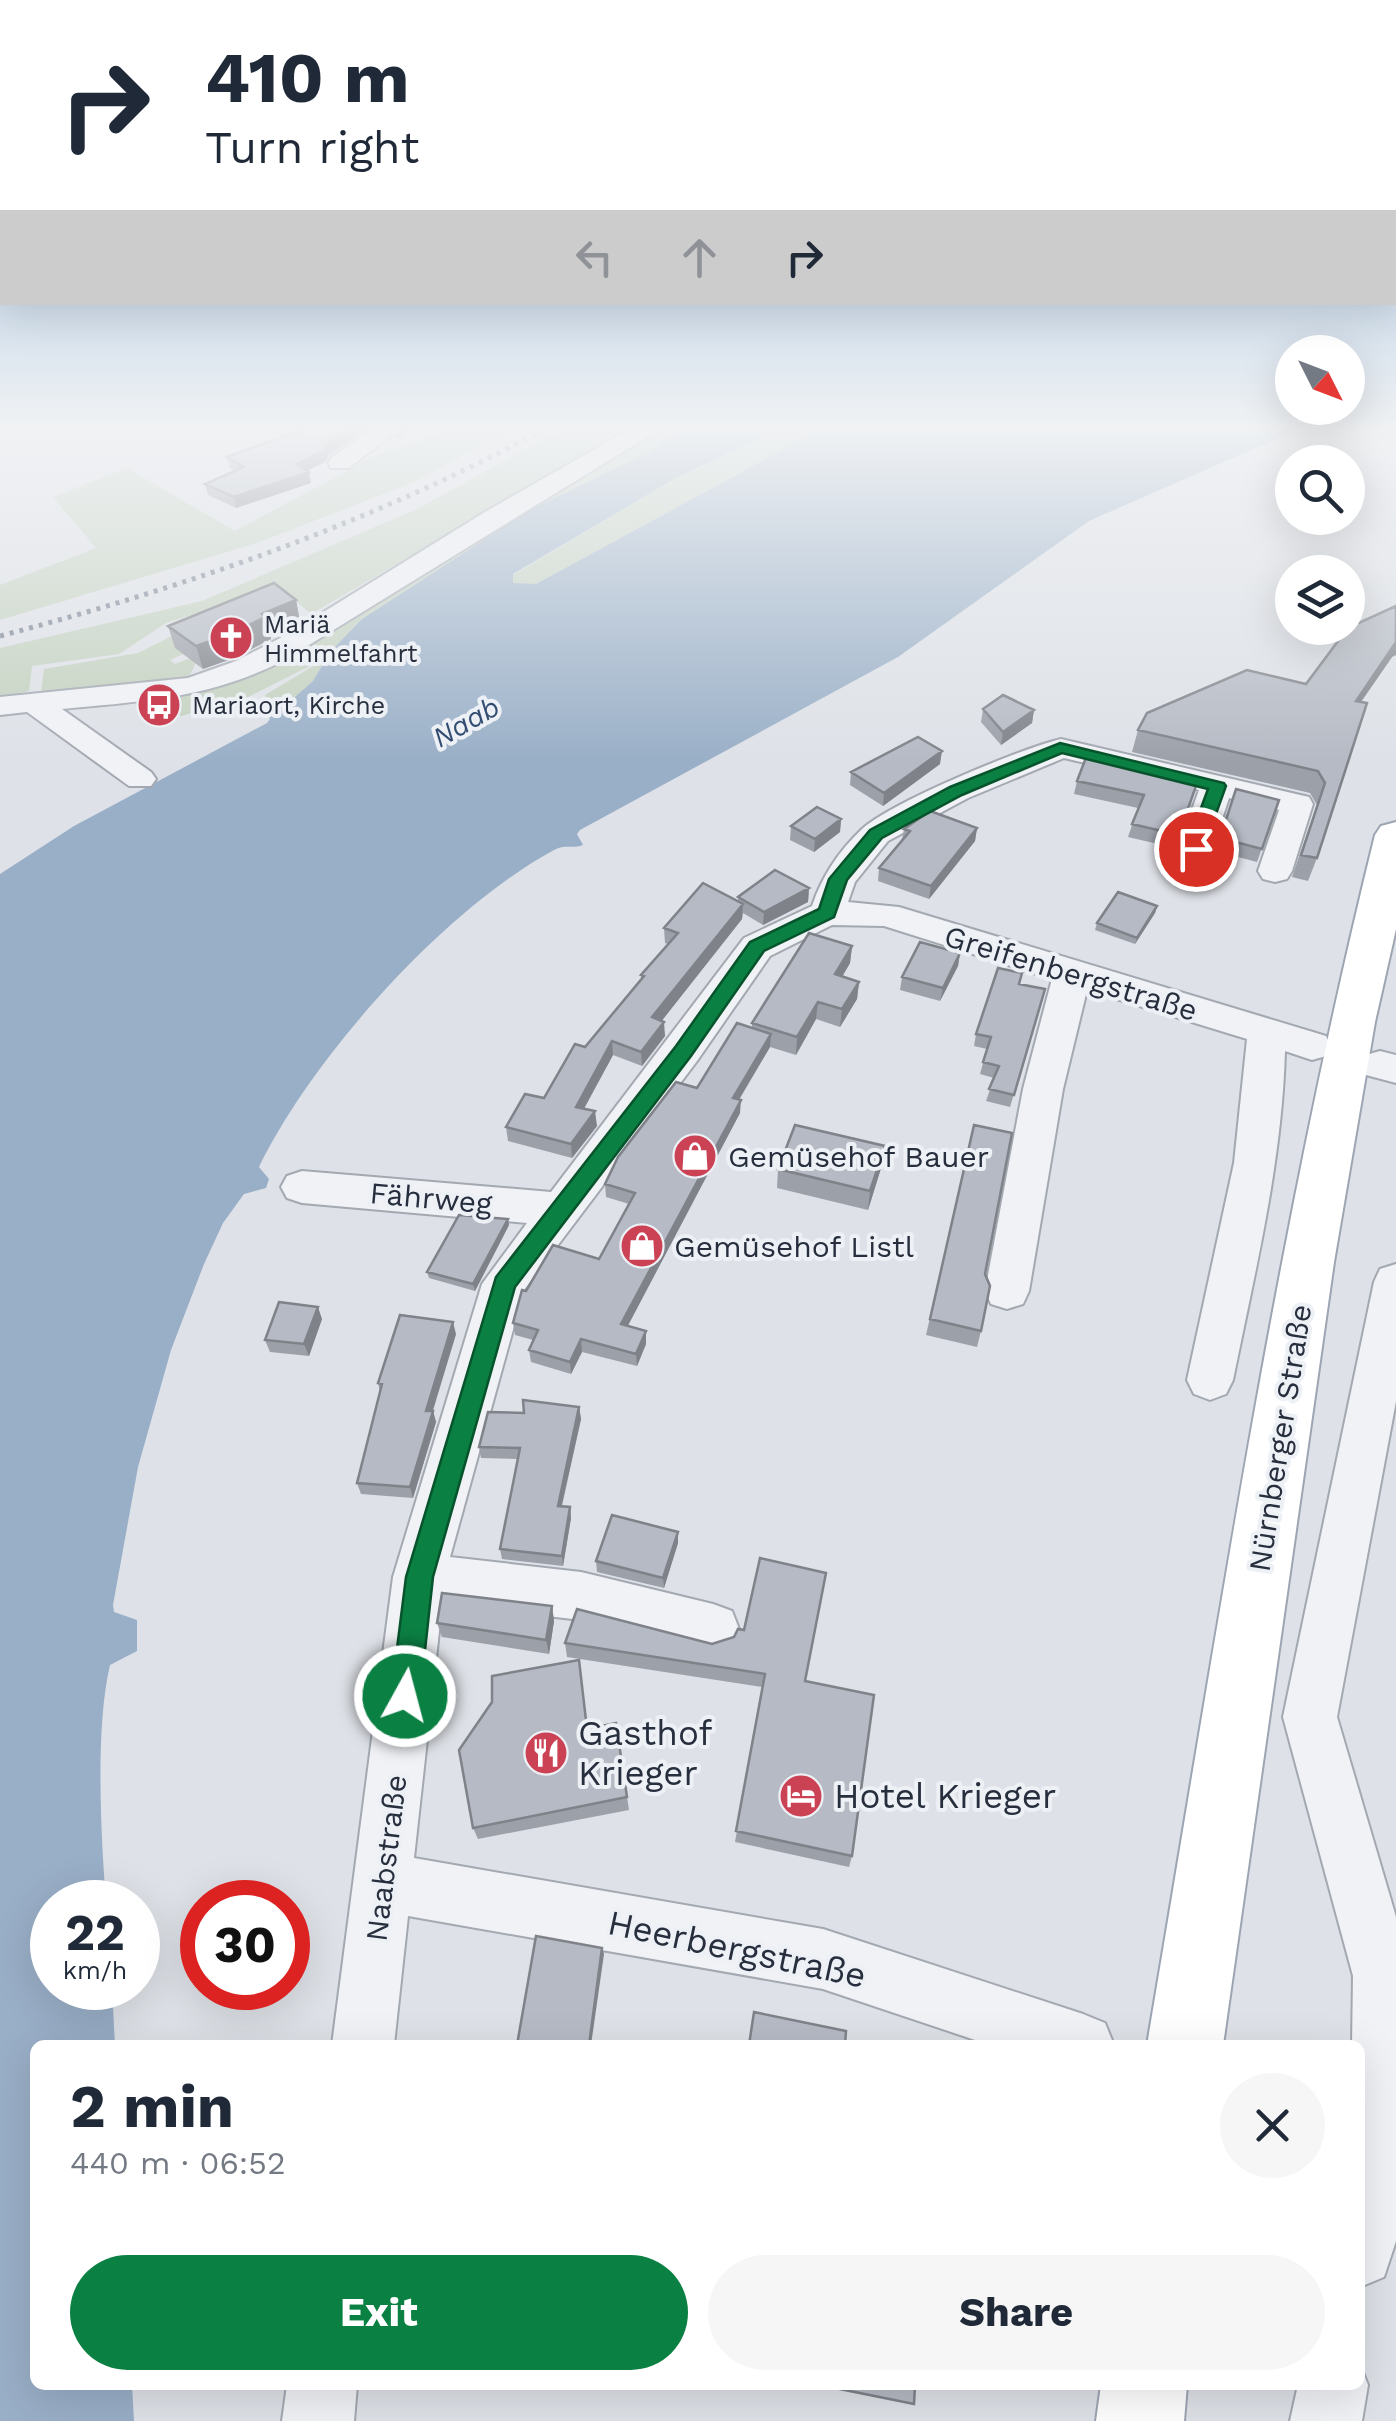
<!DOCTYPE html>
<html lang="en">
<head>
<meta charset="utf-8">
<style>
	:root { --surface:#fff; --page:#f6f6f7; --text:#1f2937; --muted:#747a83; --accent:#0b8043 }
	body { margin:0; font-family:"Work Sans",sans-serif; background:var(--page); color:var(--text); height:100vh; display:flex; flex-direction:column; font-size:38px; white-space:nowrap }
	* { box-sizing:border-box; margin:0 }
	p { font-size:32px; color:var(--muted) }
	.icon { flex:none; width:55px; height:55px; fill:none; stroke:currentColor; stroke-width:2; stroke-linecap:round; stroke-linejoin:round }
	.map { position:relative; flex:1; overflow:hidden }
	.details { position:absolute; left:30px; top:2040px; width:1335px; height:350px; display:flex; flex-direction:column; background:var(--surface); border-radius:15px; box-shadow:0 10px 40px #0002 }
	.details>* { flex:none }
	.top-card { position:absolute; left:0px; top:0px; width:1398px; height:305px; box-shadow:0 10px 40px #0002; background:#fff; color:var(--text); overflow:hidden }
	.needle { width:65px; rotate:132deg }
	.controls { position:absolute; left:1275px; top:335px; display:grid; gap:20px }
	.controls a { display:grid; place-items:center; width:90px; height:90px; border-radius:50%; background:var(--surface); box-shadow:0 10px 40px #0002; font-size:50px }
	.speed { position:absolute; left:30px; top:1880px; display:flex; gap:20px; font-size:50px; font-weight:700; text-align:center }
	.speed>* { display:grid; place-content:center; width:130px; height:130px; border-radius:50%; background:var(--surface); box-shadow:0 10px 40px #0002; line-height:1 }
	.speed small { font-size:25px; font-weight:400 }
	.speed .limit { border:15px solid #d22; background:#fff; color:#111 }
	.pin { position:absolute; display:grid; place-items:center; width:85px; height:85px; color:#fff; margin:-42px; border:5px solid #fff; border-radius:50%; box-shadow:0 2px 10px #0007 }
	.me { position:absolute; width:110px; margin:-55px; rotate:7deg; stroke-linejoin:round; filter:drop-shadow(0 0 8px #0008) }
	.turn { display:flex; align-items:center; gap:35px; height:210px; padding:0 40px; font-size:45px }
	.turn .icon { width:130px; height:130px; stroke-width:2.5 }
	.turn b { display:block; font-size:70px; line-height:85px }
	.lanes { display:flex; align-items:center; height:95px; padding:0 40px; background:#0003; justify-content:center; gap:50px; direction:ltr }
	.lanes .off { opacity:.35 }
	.round { display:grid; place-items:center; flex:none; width:105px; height:105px; border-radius:52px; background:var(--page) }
	.overview { display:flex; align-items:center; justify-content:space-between; height:170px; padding:0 40px }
	h1 { font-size:60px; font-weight:700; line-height:75px }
	.action { display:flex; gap:20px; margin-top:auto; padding:20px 40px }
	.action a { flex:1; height:115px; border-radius:60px; background:var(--accent); color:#fff; font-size:40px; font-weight:700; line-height:115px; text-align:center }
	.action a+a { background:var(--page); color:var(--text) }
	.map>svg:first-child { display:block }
	.green { fill:#c3d1bf }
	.water { fill:#99afc7 }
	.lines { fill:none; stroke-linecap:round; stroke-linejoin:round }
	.minor-casing { stroke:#a3a8b1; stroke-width:4 }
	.major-casing { stroke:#9da5b3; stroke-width:4 }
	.minor { fill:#f0f2f6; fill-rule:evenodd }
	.major { fill:#fff; fill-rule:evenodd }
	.rail { stroke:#778191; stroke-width:5; stroke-dasharray:4 6; stroke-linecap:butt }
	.wall { fill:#9ca0a9 }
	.shaded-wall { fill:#7f8289 }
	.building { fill:#b5bac4; stroke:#7f8289; stroke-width:2.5 }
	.route { fill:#0b8043; stroke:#07532c; stroke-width:2.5 }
	.labels { text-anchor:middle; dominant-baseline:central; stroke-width:8; stroke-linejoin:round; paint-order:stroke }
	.far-poi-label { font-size:25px; fill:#272f3e; stroke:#edf0f5; text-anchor:start }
	.far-water-label { font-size:28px; font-style:italic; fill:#324d71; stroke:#edf0f5 }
	.street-label { font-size:30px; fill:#272f3e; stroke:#edf0f5 }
	.poi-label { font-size:30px; fill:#272f3e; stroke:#edf0f5; text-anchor:start }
	.near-poi-label { font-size:35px; fill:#272f3e; stroke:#edf0f5; text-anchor:start }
	.near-street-label { font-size:35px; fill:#272f3e; stroke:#edf0f5 }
</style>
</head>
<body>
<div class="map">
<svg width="1396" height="2421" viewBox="0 0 1396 2421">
	<rect width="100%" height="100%" fill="#dee1e7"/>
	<path class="green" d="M458,424H520L414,482L257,543L0,620V585L96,548L53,497L127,468L235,531L374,456L446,432Z
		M573,424H637L311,614L283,590L248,597L166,623L119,654L32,666L29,691L0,697V648L202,601L417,509Z
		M692,424L649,452L530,510L362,619L330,652L313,681L288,703L268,706L265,695L315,665L297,652L588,467L668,425Z
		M761,424H830L536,584H513V575L676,478L761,439L765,426Z
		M194,625L183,654L170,660L175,664L188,659L197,660L188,679L41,693L44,669L138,653Z
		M294,653L312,665L246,698L181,716L157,701L227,685Z"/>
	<path class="water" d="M692,424L765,426L761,438L676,478L513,574V583L536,584L830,424H1310L1089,521L898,657L580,830L577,834L583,845C573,849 564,844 554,850C445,909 313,1056 259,1167L269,1179L266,1188L244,1194L223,1223L204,1264L171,1350L138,1467L113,1605L114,1612L137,1620V1651L110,1665C95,1728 101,1837 106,1902H52V1988H112L115,2045H35V2385H132L134,2421H0V874L74,826L267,723L270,719L264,711L288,703L313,681L330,652L362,619L530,510L649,452Z"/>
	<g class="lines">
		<defs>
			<path id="minor" d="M379,424H406L349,468H331L328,463L331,458Z
				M639,424H668L283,661C207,699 145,701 62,709L151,772L156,779L151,786H129L27,712L0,715V697L188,678L236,661L288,634L485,512Z
				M1061,739L1309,797L1313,804L1292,871L1287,879L1275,882L1263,879L1258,871L1279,810L1229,798L1212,849L1207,856L1195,860L1183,856L1178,849L1199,790L1064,758L968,798L888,841L855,882L848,902L899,907L1326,1036L1331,1046L1326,1056L1312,1060L1285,1051C1282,1163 1255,1271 1233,1380L1226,1394L1210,1400L1194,1394L1187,1380L1234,1163L1247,1039L1087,990L1063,1089L1029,1291L1023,1304L1007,1309L991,1304L985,1291L1023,1089L1052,979L884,926L832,925L770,956L697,1061L524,1290L450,1557L581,1572L713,1604L732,1611L739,1629L732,1647L713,1654L581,1620L442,1604L414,1858L823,1929L1083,2014L1105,2023L1114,2045H990L823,1989L408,1916L394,2045H332L393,1577L482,1284L527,1223L302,1203L287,1198L281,1187L287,1176L302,1171L551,1192L744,938L812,906C822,876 839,851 862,829C892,802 1020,749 1061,739Z
				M1380,1051L1396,1055V1083L1366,1075L1360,1065L1366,1055Z
				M1396,1264V1401L1337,1717L1396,1917V2241L1384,2277L1360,2287V2045H1352L1353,1976L1283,1717L1374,1282L1380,1269Z
				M1360,2365L1368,2385L1362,2421H1290L1298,2385H1360Z
				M287,2385H357L354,2421H282Z"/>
			<path id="major" d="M1396,822V929L1375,1022L1334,1262L1223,2045H1147C1216,1640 1276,1234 1375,835L1381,826Z
				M1101,2385H1187L1184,2421H1096Z"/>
		</defs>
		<use href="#minor" class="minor-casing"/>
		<use href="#major" class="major-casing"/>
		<use href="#minor" class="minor"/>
		<use href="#major" class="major"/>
		<path class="rail" d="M0,636C194,585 378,520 554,424"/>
	</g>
	<path class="wall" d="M317,424H374L329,455L325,462L307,471L311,483L236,508L208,495L205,484L235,471L230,468L227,457Z
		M296,600L300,622L270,635L271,639L234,658L203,669L175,648L168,626Z
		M1392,657L1361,702L1317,858L1308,881L1292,877L1317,805L1310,793L1132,752L1138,730L1306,684Z
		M983,709L1034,710L1032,723L1001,745L981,722Z
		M940,764L883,806L850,785L851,772Z
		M1198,780L1175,848L1128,837L1138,808L1074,794L1077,781Z
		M1236,789L1279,800L1257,862L1215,851Z
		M841,819L840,832L814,852L790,840L791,826Z
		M977,828L975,841L929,899L878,881L879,868L902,840L904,829Z
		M809,888L808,902L763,925L743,913L742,919L662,1020L665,1036L642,1066L613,1055L584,1109L597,1126L572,1158L508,1141L506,1127L544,1098L641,979V975L668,944L665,943L664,928L738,901V897Z
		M1157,906L1155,913L1135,944L1095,930L1097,923Z
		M852,946L850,963L842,977L859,982L857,999L840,1027L816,1019L796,1055L770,1047L739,1100L740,1113L627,1326L646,1331V1344L637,1366L582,1352L571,1374L531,1362L529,1350L533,1340L515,1335L513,1323L526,1291L599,1259L629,1204L606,1197L605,1184L697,1088L752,1028V1023Z
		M960,953L958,966L940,1001L900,990L902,977Z
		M1020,984L1042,1002L1010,1107L986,1101L994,1078L980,1074L987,1049L974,1046L976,1034Z
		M974,1125L985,1274L981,1331L977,1347L926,1335Z
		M882,1165L868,1210L777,1188L778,1169Z
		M509,1225L475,1291L429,1278L427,1272Z
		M322,1319L309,1356L270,1352L265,1340Z
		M456,1334L433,1411L436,1422L413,1498L361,1494L357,1483L380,1392L378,1383Z
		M579,1407L581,1419L562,1506L570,1507L571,1518L563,1566L502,1559L500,1549L518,1459L481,1458L479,1447L524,1413Z
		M678,1532V1543L664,1588L597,1572L596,1561Z
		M552,1606L554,1621L549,1654L442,1637L437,1623Z
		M565,1643L805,1681L852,1856L849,1867L735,1842L762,1687L567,1657Z
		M616,1723L629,1810L478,1839L473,1828L588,1729Z"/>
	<path class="shaded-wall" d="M357,424H374L329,455L325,462L299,474L297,464Z
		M402,424H420L396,439L395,428Z
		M309,472L311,483L236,508L234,497Z
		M296,600L300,622L270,635L271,639L234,658L203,669L196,646L262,614Z
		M1396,642V655L1392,657L1347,722L1356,701Z
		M1034,710L1032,723L1001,745L1003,732Z
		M942,751L940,764L883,806L884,793Z
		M841,819L840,832L814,852L815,839Z
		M977,828L975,841L929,899L931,886Z
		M809,888L808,902L763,925L764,912Z
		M743,904L742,919L653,1032L652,1017Z
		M1157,906L1155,913L1135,944L1137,938Z
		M852,946L850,963L833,992L835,974Z
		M960,953L958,966L940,1001L943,988Z
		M859,982L857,999L840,1027L842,1009Z
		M818,1002L816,1019L796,1055L797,1037Z
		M664,1022L665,1036L642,1066L641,1052Z
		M771,1034L770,1047L732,1111L733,1098Z
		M612,1041L613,1055L577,1121L576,1107Z
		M741,1100L740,1113L622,1337L621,1324Z
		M595,1111L597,1126L572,1158L571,1144Z
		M885,1146L882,1165L868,1210L870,1191Z
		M508,1219L509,1225L475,1291L473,1284Z
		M318,1307L322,1319L309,1356L304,1344Z
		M453,1322L456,1334L429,1422L426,1411Z
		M646,1331V1344L637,1366L636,1354Z
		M581,1339L582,1352L571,1374L570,1362Z
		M579,1407L581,1419L559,1517L558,1506Z
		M433,1411L436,1422L413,1498L410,1487Z
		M570,1507L571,1518L563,1566L562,1556Z
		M678,1532V1543L664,1588L663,1578Z
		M552,1606L554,1621L549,1654L546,1640Z
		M602,1948L604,1954L591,2045H589Z"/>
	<path class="building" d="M317,424H357L327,444L323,451L297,464L309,472L234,497L205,484L244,467L227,457Z
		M274,583L296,600L262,614L265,617L229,635L196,646L168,626Z
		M1396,606V642L1356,701L1367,703L1317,858L1301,855L1325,783L1318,771L1138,730L1147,713L1247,670L1306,684L1353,621L1359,623Z
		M1003,695L1034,710L1003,732L983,709Z
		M918,737L942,751L884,793L851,772Z
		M1087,755L1198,780L1179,835L1132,824L1144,795L1077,781Z
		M1236,789L1279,800L1262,849L1220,838Z
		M817,807L841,819L815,839L791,826Z
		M930,811L977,828L931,886L879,868L910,831L904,829Z
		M775,870L809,888L764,912L738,897Z
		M703,883L743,904L652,1017L664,1022L641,1052L612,1041L576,1107L595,1111L571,1144L506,1127L525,1094L544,1098L575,1044L585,1047L644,976L641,975L678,933L664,928Z
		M1118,892L1157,906L1137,938L1097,923Z
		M809,933L852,946L835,974L859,982L842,1009L818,1002L797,1037L752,1023Z
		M920,942L960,953L943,988L902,977Z
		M998,968L1022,973L1019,984L1045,989L1014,1095L989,1089L999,1066L983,1062L991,1037L976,1034Z
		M737,1023L771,1034L733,1098L741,1100L621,1324L646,1331L636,1354L581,1339L570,1362L529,1350L538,1330L513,1323L522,1290L526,1291L553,1245L599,1259L635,1193L605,1184L618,1157L676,1082L697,1088Z
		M795,1125L885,1146L870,1191L778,1169Z
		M974,1125L1012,1133L985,1274L990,1286L981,1331L930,1319Z
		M459,1215L508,1219L473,1284L427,1272Z
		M279,1302L318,1307L304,1344L265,1340Z
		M400,1315L453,1322L426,1411H433L410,1487L357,1483L382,1384L378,1383Z
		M523,1400L579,1407L558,1506L570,1507L562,1556L500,1549L520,1448L479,1447L488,1412L524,1413Z
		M612,1515L678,1532L663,1578L596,1561Z
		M760,1558L826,1573L805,1681L874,1695L852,1856L736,1831L765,1674L565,1643L577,1609L712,1644L734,1637L738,1629L744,1630Z
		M442,1593L552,1606L546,1640L437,1623Z
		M579,1660L587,1729L616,1723L627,1797L473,1828L459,1750L492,1702V1676Z
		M536,1936L602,1948L589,2045H517Z
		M754,2012L846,2031L845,2045H749Z
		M831,2385H915L914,2404L830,2387Z"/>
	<linearGradient id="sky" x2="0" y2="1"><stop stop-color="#88b2db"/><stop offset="0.56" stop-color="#f0f2f4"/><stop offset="1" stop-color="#f0f2f4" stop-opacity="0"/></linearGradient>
	<rect width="1396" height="763" fill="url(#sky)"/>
	<path class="route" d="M1060,743L1224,783L1226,786L1202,853L1196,854L1186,849L1208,789L1062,753L962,795L882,838L847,880L834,917L764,951L691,1056L515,1287L433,1577L420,1696L415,1706L405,1710L395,1706L391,1696L406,1577L496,1277L676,1046L750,942L819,909L829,879L870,830L950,787Z"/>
	<defs>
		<symbol id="church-disc" viewBox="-11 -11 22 22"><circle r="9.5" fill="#cc4255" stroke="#edf0f5"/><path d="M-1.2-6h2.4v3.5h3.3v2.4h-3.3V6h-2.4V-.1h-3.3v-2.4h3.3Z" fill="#fff"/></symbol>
		<symbol id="bus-disc" viewBox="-11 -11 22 22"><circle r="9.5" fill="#cc4255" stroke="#edf0f5"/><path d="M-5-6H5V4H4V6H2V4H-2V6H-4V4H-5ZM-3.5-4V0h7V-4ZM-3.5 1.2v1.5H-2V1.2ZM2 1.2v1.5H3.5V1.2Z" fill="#fff"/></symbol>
		<symbol id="shop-disc" viewBox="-11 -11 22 22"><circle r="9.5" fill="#cc4255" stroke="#edf0f5"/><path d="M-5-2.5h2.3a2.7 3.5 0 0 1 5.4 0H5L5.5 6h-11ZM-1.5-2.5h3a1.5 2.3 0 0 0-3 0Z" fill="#fff"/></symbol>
		<symbol id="restaurant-disc" viewBox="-11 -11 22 22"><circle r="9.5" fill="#cc4255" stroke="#edf0f5"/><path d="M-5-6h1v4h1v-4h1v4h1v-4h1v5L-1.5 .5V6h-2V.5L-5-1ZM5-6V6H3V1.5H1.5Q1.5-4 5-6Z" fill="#fff"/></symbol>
		<symbol id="hotel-disc" viewBox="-11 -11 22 22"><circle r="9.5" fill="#cc4255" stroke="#edf0f5"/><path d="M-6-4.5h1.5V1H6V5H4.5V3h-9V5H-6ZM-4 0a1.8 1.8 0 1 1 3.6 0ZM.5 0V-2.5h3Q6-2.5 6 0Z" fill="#fff"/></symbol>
	</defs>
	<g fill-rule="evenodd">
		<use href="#church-disc" x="206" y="613" width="50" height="50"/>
		<use href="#bus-disc" x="134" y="680" width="50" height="50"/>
		<use href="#shop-disc" x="670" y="1131" width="50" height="50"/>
		<use href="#shop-disc" x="617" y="1221" width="50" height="50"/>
		<use href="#restaurant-disc" x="521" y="1728" width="50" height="50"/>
		<use href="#hotel-disc" x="776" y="1771" width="50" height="50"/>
	</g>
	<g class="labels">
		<g class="far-poi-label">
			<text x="264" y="624">Mariä<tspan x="264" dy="29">Himmelfahrt</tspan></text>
			<text x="192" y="705">Mariaort, Kirche</text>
		</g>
		<g class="far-water-label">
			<text transform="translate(466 722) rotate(-30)">Naab</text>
		</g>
		<g class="street-label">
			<text transform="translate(1071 973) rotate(17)">Greifenbergstraße</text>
			<text transform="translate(431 1198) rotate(5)">Fährweg</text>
			<text transform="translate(1280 1438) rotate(-81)">Nürnberger Straße</text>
			<text transform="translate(386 1858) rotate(-83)">Naabstraße</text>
		</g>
		<g class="poi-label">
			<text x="728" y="1156">Gemüsehof Bauer</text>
			<text x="674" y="1246">Gemüsehof Listl</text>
		</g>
		<g class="near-poi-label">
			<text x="578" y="1733">Gasthof<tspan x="578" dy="40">Krieger</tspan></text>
			<text x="834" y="1796">Hotel Krieger</text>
		</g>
		<g class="near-street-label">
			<text transform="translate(737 1949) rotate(12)">Heerbergstraße</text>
		</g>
	</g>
</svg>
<div class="controls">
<a><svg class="needle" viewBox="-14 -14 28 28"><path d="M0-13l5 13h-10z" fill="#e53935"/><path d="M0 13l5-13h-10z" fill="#747a83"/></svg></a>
<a><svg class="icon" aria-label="search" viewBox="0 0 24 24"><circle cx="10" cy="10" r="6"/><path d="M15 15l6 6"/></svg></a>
<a><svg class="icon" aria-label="layers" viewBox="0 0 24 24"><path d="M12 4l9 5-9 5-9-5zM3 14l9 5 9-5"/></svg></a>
</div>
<div class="speed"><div>22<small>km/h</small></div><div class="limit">30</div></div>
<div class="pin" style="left:1196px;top:849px;background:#d93025"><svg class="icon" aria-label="arrive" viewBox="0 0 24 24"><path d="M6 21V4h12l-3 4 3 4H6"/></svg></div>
<svg class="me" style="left:405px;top:1696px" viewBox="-20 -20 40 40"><circle r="17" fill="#0b8043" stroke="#fff" stroke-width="3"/><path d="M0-11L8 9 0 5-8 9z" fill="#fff"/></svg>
<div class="top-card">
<div class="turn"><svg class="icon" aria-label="right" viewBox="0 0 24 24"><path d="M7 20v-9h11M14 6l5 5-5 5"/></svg><div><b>410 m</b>Turn right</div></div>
<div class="lanes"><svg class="icon off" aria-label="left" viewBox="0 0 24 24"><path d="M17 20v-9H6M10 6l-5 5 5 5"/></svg><svg class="icon off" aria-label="ahead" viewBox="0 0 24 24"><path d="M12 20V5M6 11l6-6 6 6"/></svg><svg class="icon" aria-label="right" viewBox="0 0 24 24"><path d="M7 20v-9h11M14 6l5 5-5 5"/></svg></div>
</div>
<section class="details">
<div class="overview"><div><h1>2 min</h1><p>440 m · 06:52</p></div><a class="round"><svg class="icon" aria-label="close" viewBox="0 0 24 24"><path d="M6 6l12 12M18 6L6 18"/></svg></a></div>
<div class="action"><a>Exit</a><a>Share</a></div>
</section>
</div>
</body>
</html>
